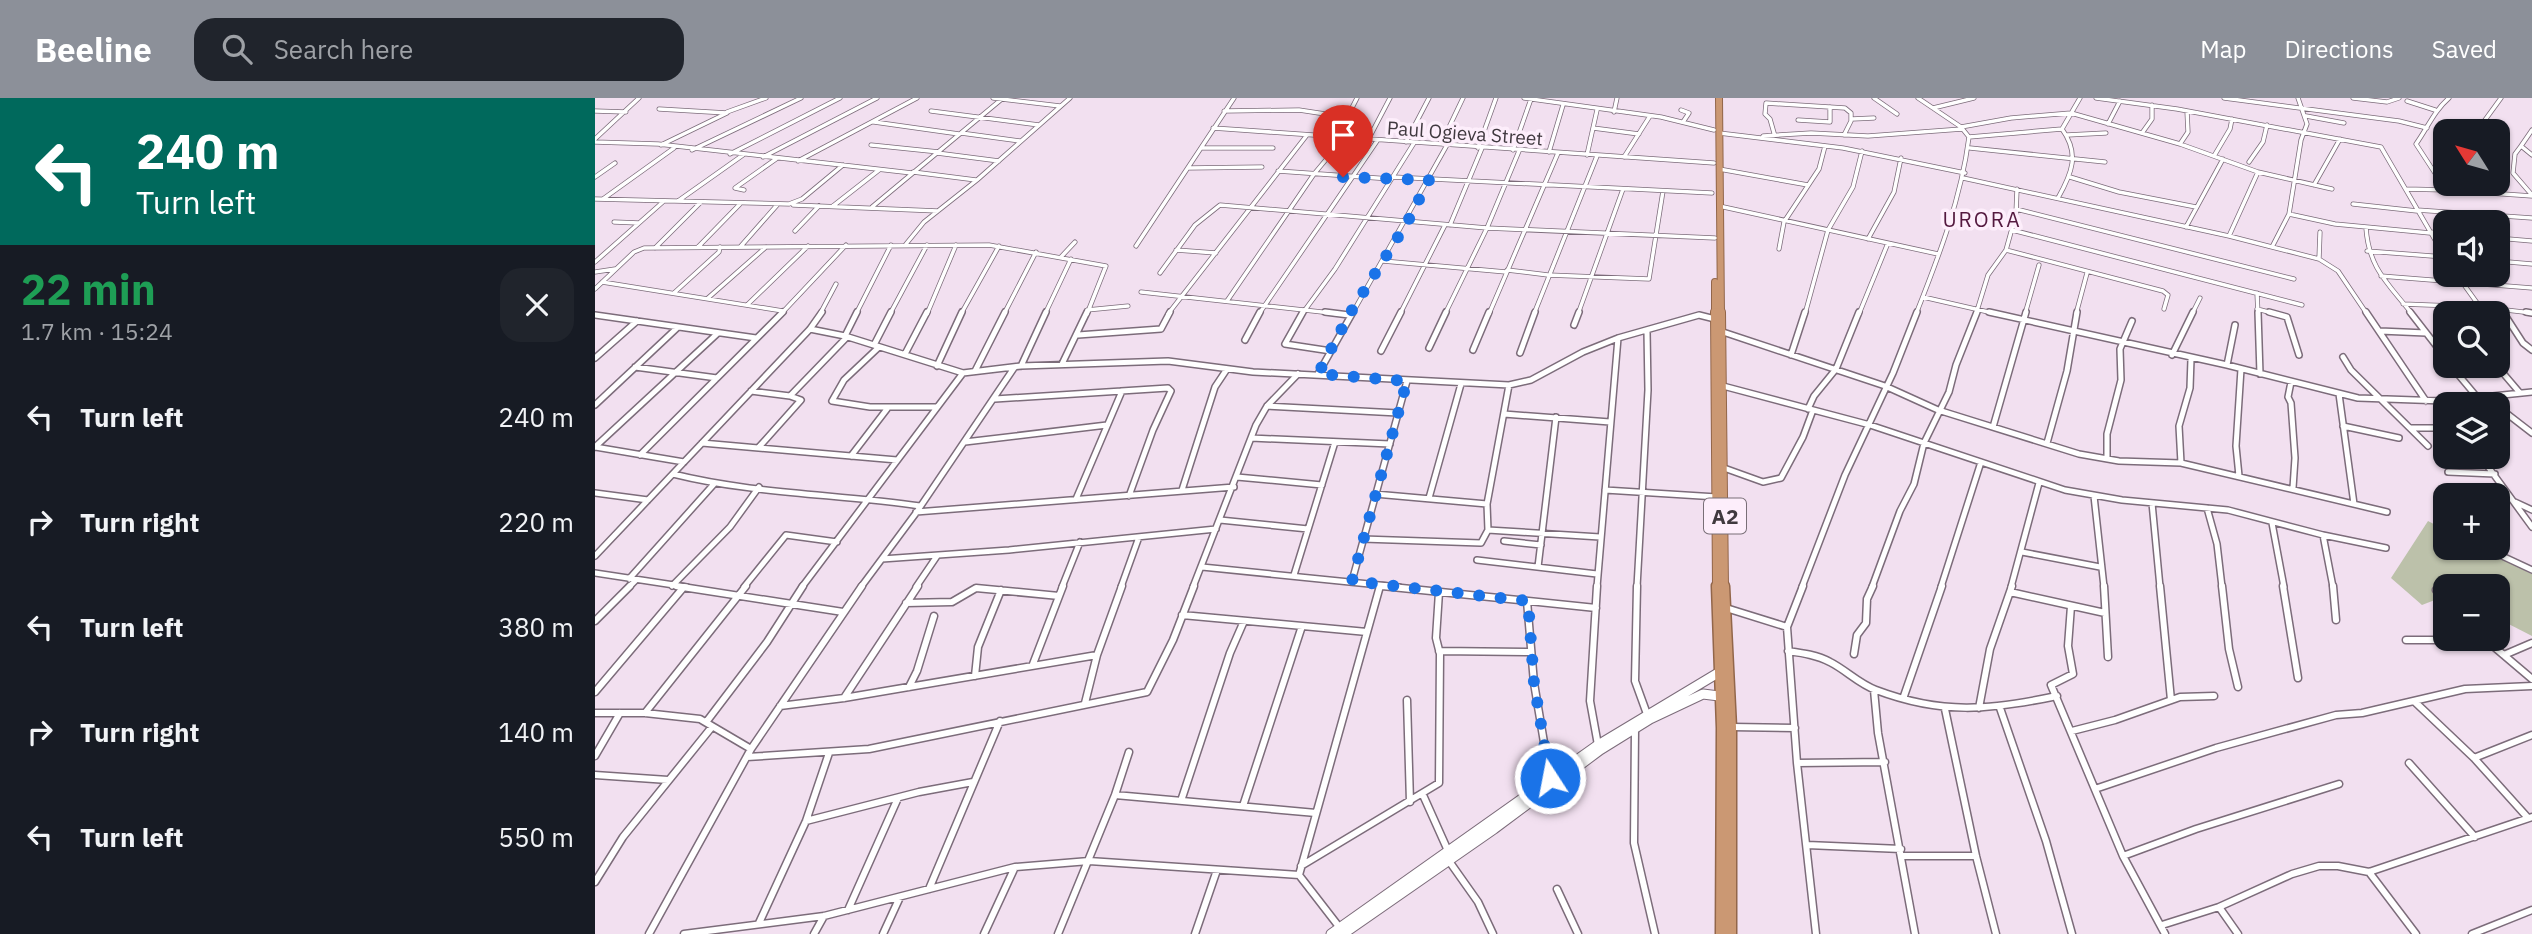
<!DOCTYPE html>
<html lang="en">
<head>
<meta charset="utf-8">
<style>
	:root { --surface:#171b24; --page:#20242c; --text:#f1f3f6; --muted:#9ea1a6; --accent:#8c9099 }
	body { margin:0; font-family:"IBM Plex Sans",sans-serif; background:var(--page); color:var(--text); height:100vh; display:flex; flex-direction:column; font-size:26px; white-space:nowrap }
	* { box-sizing:border-box; margin:0 }
	p { font-size:23px; color:var(--muted) }
	.icon { flex:none; width:38px; height:38px; fill:none; stroke:currentColor; stroke-width:2; stroke-linecap:round; stroke-linejoin:round }
	.map { position:relative; flex:1; overflow:hidden }
	.details { display:flex; flex-direction:column; background:var(--surface); width:595px }
	.details>* { flex:none }
	.hud { background:#00695c; color:#fff; overflow:hidden }
	.needle { width:46px; rotate:307deg }
	.tools { position:absolute; left:1838px; top:21px; display:grid; gap:14px }
	.tools a { display:grid; place-items:center; width:77px; height:77px; border-radius:14px; background:var(--surface); box-shadow:0 2px 5px #0004; font-size:35px }
	.pin { position:absolute; display:grid; place-items:center; width:60px; height:60px; color:#fff; margin:-72px -30px; border-radius:50% 50% 50% 0; rotate:-45deg; box-shadow:0 0 7px #0007 }
	.pin .icon { rotate:45deg }
	.me { position:absolute; width:77px; margin:-38px; rotate:349deg; stroke-linejoin:round; filter:drop-shadow(0 0 5px #0008) }
	.turn { display:flex; align-items:center; gap:24px; height:147px; padding:0 21px; font-size:32px }
	.turn .icon { width:91px; height:91px; stroke-width:2.5 }
	.turn b { display:block; font-size:49px; line-height:60px }
	.round { display:grid; place-items:center; flex:none; width:74px; height:74px; border-radius:21px; background:var(--page) }
	.summary { display:flex; align-items:center; justify-content:space-between; height:119px; padding:0 21px }
	h1 { font-size:42px; font-weight:800; line-height:52px; color:#1e9e55 }
	ul { padding:0; list-style:none }
	li { display:flex; align-items:center; gap:21px; height:105px; padding:0 21px }
	li div { flex:1 }
	li b { display:block; font-size:26px }
	li em { font-style:normal }
	header { display:flex; align-items:center; gap:42px; box-sizing:border-box; height:98px; padding:0 35px; background:var(--accent); color:#fff }
	header strong { font-size:33px }
	nav { display:flex; gap:38px; margin-inline-start:auto; font-size:24px }
	.search { width:490px; height:63px; background:var(--page); display:flex; align-items:center; gap:18px; box-sizing:border-box; padding:0 24px; border-radius:21px; color:var(--muted); font-size:26px }
	main { display:flex; flex:1; min-height:0 }
	.map>svg:first-child { display:block }
	.green { fill:#bcc1aa }
	.lines { fill:none; stroke-linecap:round; stroke-linejoin:round }
	.minor-far2-casing { stroke:#7c6c7a; stroke-width:5 }
	.minor-far1-casing { stroke:#7c6c7a; stroke-width:8 }
	.minor-casing { stroke:#7c6c7a; stroke-width:9 }
	.tertiary-casing { stroke:#7c6c7a; stroke-width:11 }
	.trunk-far2-casing { stroke:#92664a; stroke-width:8 }
	.trunk-far1-casing { stroke:#92664a; stroke-width:10 }
	.trunk-casing { stroke:#92664a; stroke-width:13 }
	.minor-far2 { stroke:#fff; stroke-width:3.5 }
	.minor-far1 { stroke:#fff; stroke-width:5 }
	.minor { stroke:#fff; stroke-width:6 }
	.tertiary { stroke:#fff; stroke-width:9 }
	.trunk-far2 { stroke:#cb9873; stroke-width:6 }
	.trunk-far1 { stroke:#cb9873; stroke-width:8 }
	.trunk { stroke:#cb9873; stroke-width:10 }
	.route { stroke:#1a73e8; stroke-width:12; stroke-dasharray:0 21.6 }
	.labels { text-anchor:middle; dominant-baseline:central; stroke-width:7; stroke-linejoin:round; paint-order:stroke }
	.far-street-label { font-size:19px; fill:#40393f; stroke:#fdeefb }
	.far-quarter-label { font-size:21px; letter-spacing:2px; fill:#54193f; stroke:#fdeefb }
	.shield { fill:#fdeefb; stroke:#796f77; stroke-width:2 }
	.shield-label { font-size:21px; font-weight:bold; fill:#40393f }
</style>
</head>
<body>
<header>
<strong>Beeline</strong>
<div class="search"><svg class="icon" aria-label="search" viewBox="0 0 24 24"><circle cx="10" cy="10" r="6"/><path d="M15 15l6 6"/></svg>Search here</div>
<nav><a>Map</a><a>Directions</a><a>Saved</a></nav>
</header>
<main>
<section class="details">
<div class="hud">
<div class="turn"><svg class="icon" aria-label="left" viewBox="0 0 24 24"><path d="M17 20v-9H6M10 6l-5 5 5 5"/></svg><div><b>240 m</b>Turn left</div></div>
</div>
<div class="summary"><div><h1>22 min</h1><p>1.7 km · 15:24</p></div><a class="round"><svg class="icon" aria-label="close" viewBox="0 0 24 24"><path d="M6 6l12 12M18 6L6 18"/></svg></a></div>
<ul>
<li><svg class="icon" aria-label="left" viewBox="0 0 24 24"><path d="M17 20v-9H6M10 6l-5 5 5 5"/></svg><div><b>Turn left</b></div><em>240 m</em></li>
<li><svg class="icon" aria-label="right" viewBox="0 0 24 24"><path d="M7 20v-9h11M14 6l5 5-5 5"/></svg><div><b>Turn right</b></div><em>220 m</em></li>
<li><svg class="icon" aria-label="left" viewBox="0 0 24 24"><path d="M17 20v-9H6M10 6l-5 5 5 5"/></svg><div><b>Turn left</b></div><em>380 m</em></li>
<li><svg class="icon" aria-label="right" viewBox="0 0 24 24"><path d="M7 20v-9h11M14 6l5 5-5 5"/></svg><div><b>Turn right</b></div><em>140 m</em></li>
<li><svg class="icon" aria-label="left" viewBox="0 0 24 24"><path d="M17 20v-9H6M10 6l-5 5 5 5"/></svg><div><b>Turn left</b></div><em>550 m</em></li>
</ul>
</section>
<div class="map">
<svg width="1937" height="836" viewBox="0 0 1937 836">
	<rect width="100%" height="100%" fill="#f2e0f0"/>
	<path class="green" d="M1833,423L1850,432V450H1885L1937,476V538L1902,520V488H1850V498L1827,507L1796,480Z"/>
	<g class="lines">
		<defs>
			<path id="minor-far2" d="M398,0L465,8
				M929,0L1066,19L1119,32
				M1279,0L1302,16
				M1501,0L1582,11L1786,49L1850,159
				M1629,0L1804,23L1832,30
				M1758,0L1792,4L1804,0
				M1812,3L1840,12
				M1338,10L1379,0
				M64,11L132,15
				M1086,12L1094,15L1088,24
				M0,13L31,14
				M336,13L444,27
				M629,13L704,12L750,19
				M132,14L171,0
				M1019,14L1022,0
				M1711,18L1749,25
				M1257,21L1279,20
				M1203,22L1235,24V9
				M279,24L364,36
				M1513,26L1525,3
				M1366,29L1416,20L1476,15L1585,46L1663,74L1737,91
				M618,30L1119,65
				M998,30L1044,36
				M1467,31L1485,0
				M1937,32L1926,48L1937,57
				M1882,33L1906,0
				M366,35L425,43
				M1124,35L1248,50L1370,75
				M1179,35L1175,21L1170,16L1171,5L1250,10L1256,15V23L1249,37
				M1547,35L1557,21V7
				M1472,37L1511,35
				M1168,38L1216,35L1273,38L1367,31
				M742,39L762,0
				M1374,39L1467,31
				M0,41L44,0
				M773,42L795,0
				M0,44L63,46L317,75
				M811,44L834,0
				M846,46L868,0
				M1585,46L1593,34L1592,13
				M66,47L132,15
				M276,47L344,54
				M1926,48L1920,56L1918,75L1937,97
				M606,50H678
				M883,50L901,0
				M1375,50L1510,64
				M97,52L206,0
				M918,52L936,1
				M954,54L968,7
				M342,55L404,63
				M135,56L245,0
				M992,57L1002,12
				M1619,58L1635,31L1637,21
				M168,59L282,0
				M1029,59L1055,18
				M203,63L322,0
				M1654,64L1668,44L1672,27
				M593,70L667,69
				M1124,71L1213,87
				M683,73L796,81
				M318,74L381,82
				M0,79L20,65
				M798,79L1117,95
				M1475,79L1524,94L1601,109
				M1368,80L1634,138L1724,161L1743,173L1772,216
				M1889,86L1895,95
				M1719,87L1745,41
				M1811,91L1851,92L1821,46C1833,29 1839,13 1854,0
				M149,92L140,90L181,61
				M1851,92L1937,98
				M1463,100C1477,75 1485,56 1467,31
				M0,101L194,106L207,101L248,67
				M8,101L79,50
				M83,103L148,57
				M1758,106L1822,113
				M198,107L343,113
				M238,108L284,72
				M1124,108L1343,156
				M277,109L408,0
				M1421,111L1699,181
				M1822,112L1937,120
				M1694,116L1740,126L1835,135
				M19,124L44,125
				M855,127L887,50
				M1591,129L1628,61
				M1771,130C1774,171 1793,185 1817,216
				M1417,132L1707,207
				M200,133L224,108
				M1835,134L1850,135
				M1634,138L1663,74
				M1902,140L1937,143
				M1273,141L1299,94L1306,60
				M311,146L329,124L382,82L475,0
				M146,148L183,106
				M541,148L639,0
				M103,149L145,106
				M1677,149L1694,116L1706,42L1712,26L1703,0
				M60,150L106,104
				M1184,151L1189,124L1224,71L1230,48
				M581,152L621,155
				M1411,152L1568,193L1573,197L1569,211
				M1772,153L1850,159
				M466,159L480,144
				M1724,161L1725,134
				M788,163L911,174
				M1902,163L1937,166
				M0,164L69,103
				M912,172L953,177L1054,181L1068,93
				M0,174L20,171
				M565,175L600,127L625,107L892,130L1120,140
				M1862,177L1885,209
				M1786,178L1937,190
				M7,184L188,213
				M0,191L39,154L49,150L394,147L511,168L492,216
				M80,194L124,154L125,149
				M546,194L745,216
				M1662,195L1663,216
				M1328,199L1402,216
				M113,200L171,149
				M632,203L719,76L749,40
				M1808,206L1885,209L1937,215
				M152,207L213,148
				M1662,211L1681,216
				M492,212L533,208
				M1906,212L1909,216
				M186,216L251,147
				M225,216L241,186
				M261,216L296,147
				M295,216L332,147
				M332,216L361,147
				M366,216L404,148
				M409,216L441,154
				M450,216L476,161
				M573,216L712,37
				M664,216L782,43
				M707,216L740,171L819,45
				M757,216L852,47
				M805,216L850,127
				M850,216L892,130L924,53
				M894,216L963,55
				M939,216L1002,58
				M983,216L1028,91
				M1210,216L1233,132L1258,89L1267,53
				M1264,216L1293,145
				M1321,216C1344,158 1366,101 1374,39L1366,29L1323,0
				M1381,216L1393,177L1411,152L1421,116L1422,91
				M1430,216L1444,167
				M1481,216L1492,175
				M1597,216L1605,200"/>
			<path id="minor-far1" d="M708,214L690,246L736,253
				M730,214L754,217
				M1394,214L1632,267L1763,300L1849,303L1937,294
				M1663,214L1665,276
				M1674,214L1692,219L1704,257
				M1771,214L1831,303
				M1815,214L1850,259
				M1908,214L1928,245L1937,252
				M1931,214L1937,215
				M0,217L161,240
				M979,227L984,214
				M215,231L250,238L368,275
				M1785,233L1831,235
				M1128,234L1290,288L1343,312L1484,356L1524,363L1586,365L1792,414
				M483,237L566,231L575,214
				M250,238L262,214
				M650,242L665,214
				M279,247L296,214
				M284,249L249,282L237,303L275,309H341
				M834,250L851,214
				M878,252L894,214
				M786,253L806,214
				M925,255L940,214
				M310,256L332,214
				M1196,257L1210,214
				M1577,257L1598,214
				M1748,259L1756,272L1833,348
				M0,260L42,223
				M467,266L492,214
				M1632,267L1640,227
				M342,268L367,214
				M426,268L451,214
				M1856,268L1882,299
				M1902,268L1925,295
				M40,269L122,280
				M380,273L410,214
				M723,276L758,214
				M1696,284L1693,299L1696,305L1700,360L1698,390
				M1128,288L1275,327L1470,392L1527,402L1633,412L1728,437L1738,489
				M156,293L195,298L252,239
				M526,293L573,290L576,293L558,332L534,398
				M1744,296L1759,406
				M400,301L527,293L481,401
				M0,307L82,230
				M672,308L803,315
				M1902,308L1937,335
				M1213,311L1219,298L1241,271L1264,214
				M909,316L1015,324
				M1748,328L1804,340
				M1398,329L1431,214
				M1816,330H1841
				M656,340L795,346
				M370,344L512,327
				M107,345L302,362
				M1452,345L1472,273L1482,214
				M0,349L123,235
				M0,349L89,364
				M164,349L206,302L195,298
				M45,357L188,214
				M256,358L292,311
				M1886,359L1937,429
				M1512,361V336L1526,282L1525,251L1537,223
				M1586,365L1584,328L1595,290L1596,261
				M1129,370L1168,384L1186,380L1208,339L1218,312
				M1853,374L1900,376
				M78,376C158,396 243,396 325,408
				M1644,378L1641,348L1646,271
				M642,379L727,387
				M587,392L620,289L632,271
				M1010,392L1122,399
				M0,395L53,402
				M780,396L892,406L893,432L1005,439
				M1499,398L1509,489
				M834,400L866,286
				M1920,404L1937,412
				M1557,405L1565,489
				M892,406L914,287
				M1612,410L1622,446L1627,489
				M321,414L639,389
				M625,422L713,431
				M1677,425L1689,489
				M1728,437L1791,450
				M768,441L886,445L893,432
				M909,443L946,447
				M1890,450L1937,472
				M1427,454L1505,469
				M0,458L215,231L227,214
				M287,461L414,452L621,431
				M882,462L1002,476
				M607,469L804,489
				M943,469L961,319
				M0,475L92,489
				M699,477L740,344
				M34,481L119,386
				M757,483L812,283
				M77,488L135,429L164,389
				M34,489L41,482
				M149,489L191,437L242,444
				M207,489L368,275L426,268L573,263L658,274L914,287L936,282L988,254L1023,240L1104,217L1120,221
				M266,489L321,415L419,270
				M321,489L342,458
				M467,489L485,444
				M526,489L544,439
				M598,489L661,327L672,308L703,276
				M1002,489L1023,240
				M1042,489L1053,292L1052,233
				M1207,489L1250,377L1298,275L1322,214
				M1277,489L1305,413L1319,386L1329,345L1354,294L1361,267L1382,214
				M1346,489L1386,364
				M1416,489L1444,385"/>
			<path id="minor" d="M81,488L248,514
				M787,488L1001,510
				M1002,488L995,603L1003,647
				M1042,488L1040,583L1052,616
				M1208,488L1192,529L1202,665L1221,836
				M1509,488L1513,559
				M1565,488L1576,602
				M1627,488L1634,551L1643,589
				M1688,488L1703,580
				M1738,488L1741,522
				M1841,492L1850,501
				M1415,494L1510,515
				M932,503L939,585L955,680
				M311,505L357,504L381,490L464,498
				M1476,508L1473,548L1478,576L1456,587L1528,758L1570,836
				M1131,510L1192,529
				M587,517L772,534
				M0,523L35,488
				M1811,542H1891L1937,581
				M844,553L936,554
				M1193,553C1207,555 1222,557 1235,564C1251,572 1264,586 1281,592C1347,617 1395,612 1462,598
				M1259,556L1262,537L1271,525L1272,501L1278,488
				M1909,557L1937,545
				M438,566L468,488
				M380,578L383,549L406,492
				M314,589L322,573L339,518
				M1279,592L1283,635L1320,836
				M0,594L88,490
				M1309,598L1347,488
				M249,600L323,488
				M812,602L815,704
				M1820,604L1879,660L1933,720
				M490,605L502,557L527,488
				M185,608L249,600L502,557
				M1384,610L1395,551L1417,488
				M1405,610L1451,743L1477,836
				M1350,611L1381,758L1401,836
				M0,615H50L105,621L156,651
				M50,615L151,488
				M112,623L172,544L208,488
				M1137,629L1200,630
				M1040,631L1039,745L1060,836
				M1477,633L1520,622L1585,599L1619,598
				M0,658L25,615
				M152,659L274,651L552,594L578,542L599,488
				M1879,660L1937,637
				M1202,665L1290,664
				M1814,665L1880,739
				M0,677L73,682
				M1500,691L1621,650L1741,617L1767,615L1870,591L1937,588
				M520,697L721,715
				M828,697L854,755
				M586,703L635,555L649,523
				M648,708L707,528
				M211,723L324,694L378,684
				M1212,747L1306,751
				M1307,758H1381
				M1528,758L1601,731L1744,686
				M854,763L883,804L898,836
				M706,768L844,685L845,556L841,540L844,494
				M1774,774L1821,836
				M0,784L28,739L116,630
				M334,791L405,623
				M962,791L983,836
				M1624,809L1643,836
				M253,812L303,700
				M164,825L211,723L234,655
				M1567,827L1624,809L1697,776L1724,768H1743L1774,774L1937,719
				M745,830L704,777L785,488
				M54,836L156,651L267,488
				M89,836L229,818L420,769L494,763L704,777
				M219,836L229,818
				M288,836L305,799
				M389,836L420,769
				M463,836L520,697L534,654
				M600,836L622,772
				M1877,836L1937,812"/>
			<path id="tertiary" d="M736,836L1003,647L1123,575
				M748,836L899,731L1005,652L1055,621L1108,596L1124,598"/>
			<path id="trunk-far2" d="M1124,0L1126,216
				M1120,184V216"/>
			<path id="trunk-far1" d="M1120,214L1122,489
				M1126,214L1129,489"/>
			<path id="trunk" d="M1122,488L1127,630L1126,836
				M1129,488L1136,629V836"/>
		</defs>
		<use href="#minor-far2" class="minor-far2-casing"/>
		<use href="#minor-far1" class="minor-far1-casing"/>
		<use href="#minor" class="minor-casing"/>
		<use href="#tertiary" class="tertiary-casing"/>
		<use href="#trunk-far2" class="trunk-far2-casing"/>
		<use href="#trunk-far1" class="trunk-far1-casing"/>
		<use href="#trunk" class="trunk-casing"/>
		<use href="#minor-far2" class="minor-far2"/>
		<use href="#minor-far1" class="minor-far1"/>
		<use href="#minor" class="minor"/>
		<use href="#tertiary" class="tertiary"/>
		<use href="#trunk-far2" class="trunk-far2"/>
		<use href="#trunk-far1" class="trunk-far1"/>
		<use href="#trunk" class="trunk"/>
	</g>
	<g class="lines">
		<path class="route" d="M748,79L834,82L813,123L754,217L723,276L812,283L757,483L933,503L939,585L955,680"/>
	</g>
	<g class="labels">
		<g class="far-street-label">
			<text transform="translate(870 35) rotate(4)">Paul Ogieva Street</text>
		</g>
		<g class="far-quarter-label">
			<text x="1387" y="121">URORA</text>
		</g>
		<rect class="shield" x="1109" y="400.5" width="42" height="35" rx="5"/>
		<g class="shield-label">
			<text x="1130" y="418">A2</text>
		</g>
	</g>
</svg>
<div class="tools">
<a><svg class="needle" viewBox="-14 -14 28 28"><path d="M0-13l5 13h-10z" fill="#e53935"/><path d="M0 13l5-13h-10z" fill="#9ea1a6"/></svg></a>
<a><svg class="icon" aria-label="sound" viewBox="0 0 24 24"><path d="M4 9h4l5-4v14l-5-4H4zM17 9q2 3 0 6"/></svg></a>
<a><svg class="icon" aria-label="search" viewBox="0 0 24 24"><circle cx="10" cy="10" r="6"/><path d="M15 15l6 6"/></svg></a>
<a><svg class="icon" aria-label="layers" viewBox="0 0 24 24"><path d="M12 4l9 5-9 5-9-5zM3 14l9 5 9-5"/></svg></a>
<a>+</a>
<a>−</a>
</div>
<div class="pin" style="left:748px;top:79px;background:#d93025"><svg class="icon" aria-label="arrive" viewBox="0 0 24 24"><path d="M6 21V4h12l-3 4 3 4H6"/></svg></div>
<svg class="me" style="left:955px;top:680px" viewBox="-20 -20 40 40"><circle r="17" fill="#1a73e8" stroke="#fff" stroke-width="3"/><path d="M0-11L8 9 0 5-8 9z" fill="#fff"/></svg>
</div>
</main>
</body>
</html>
